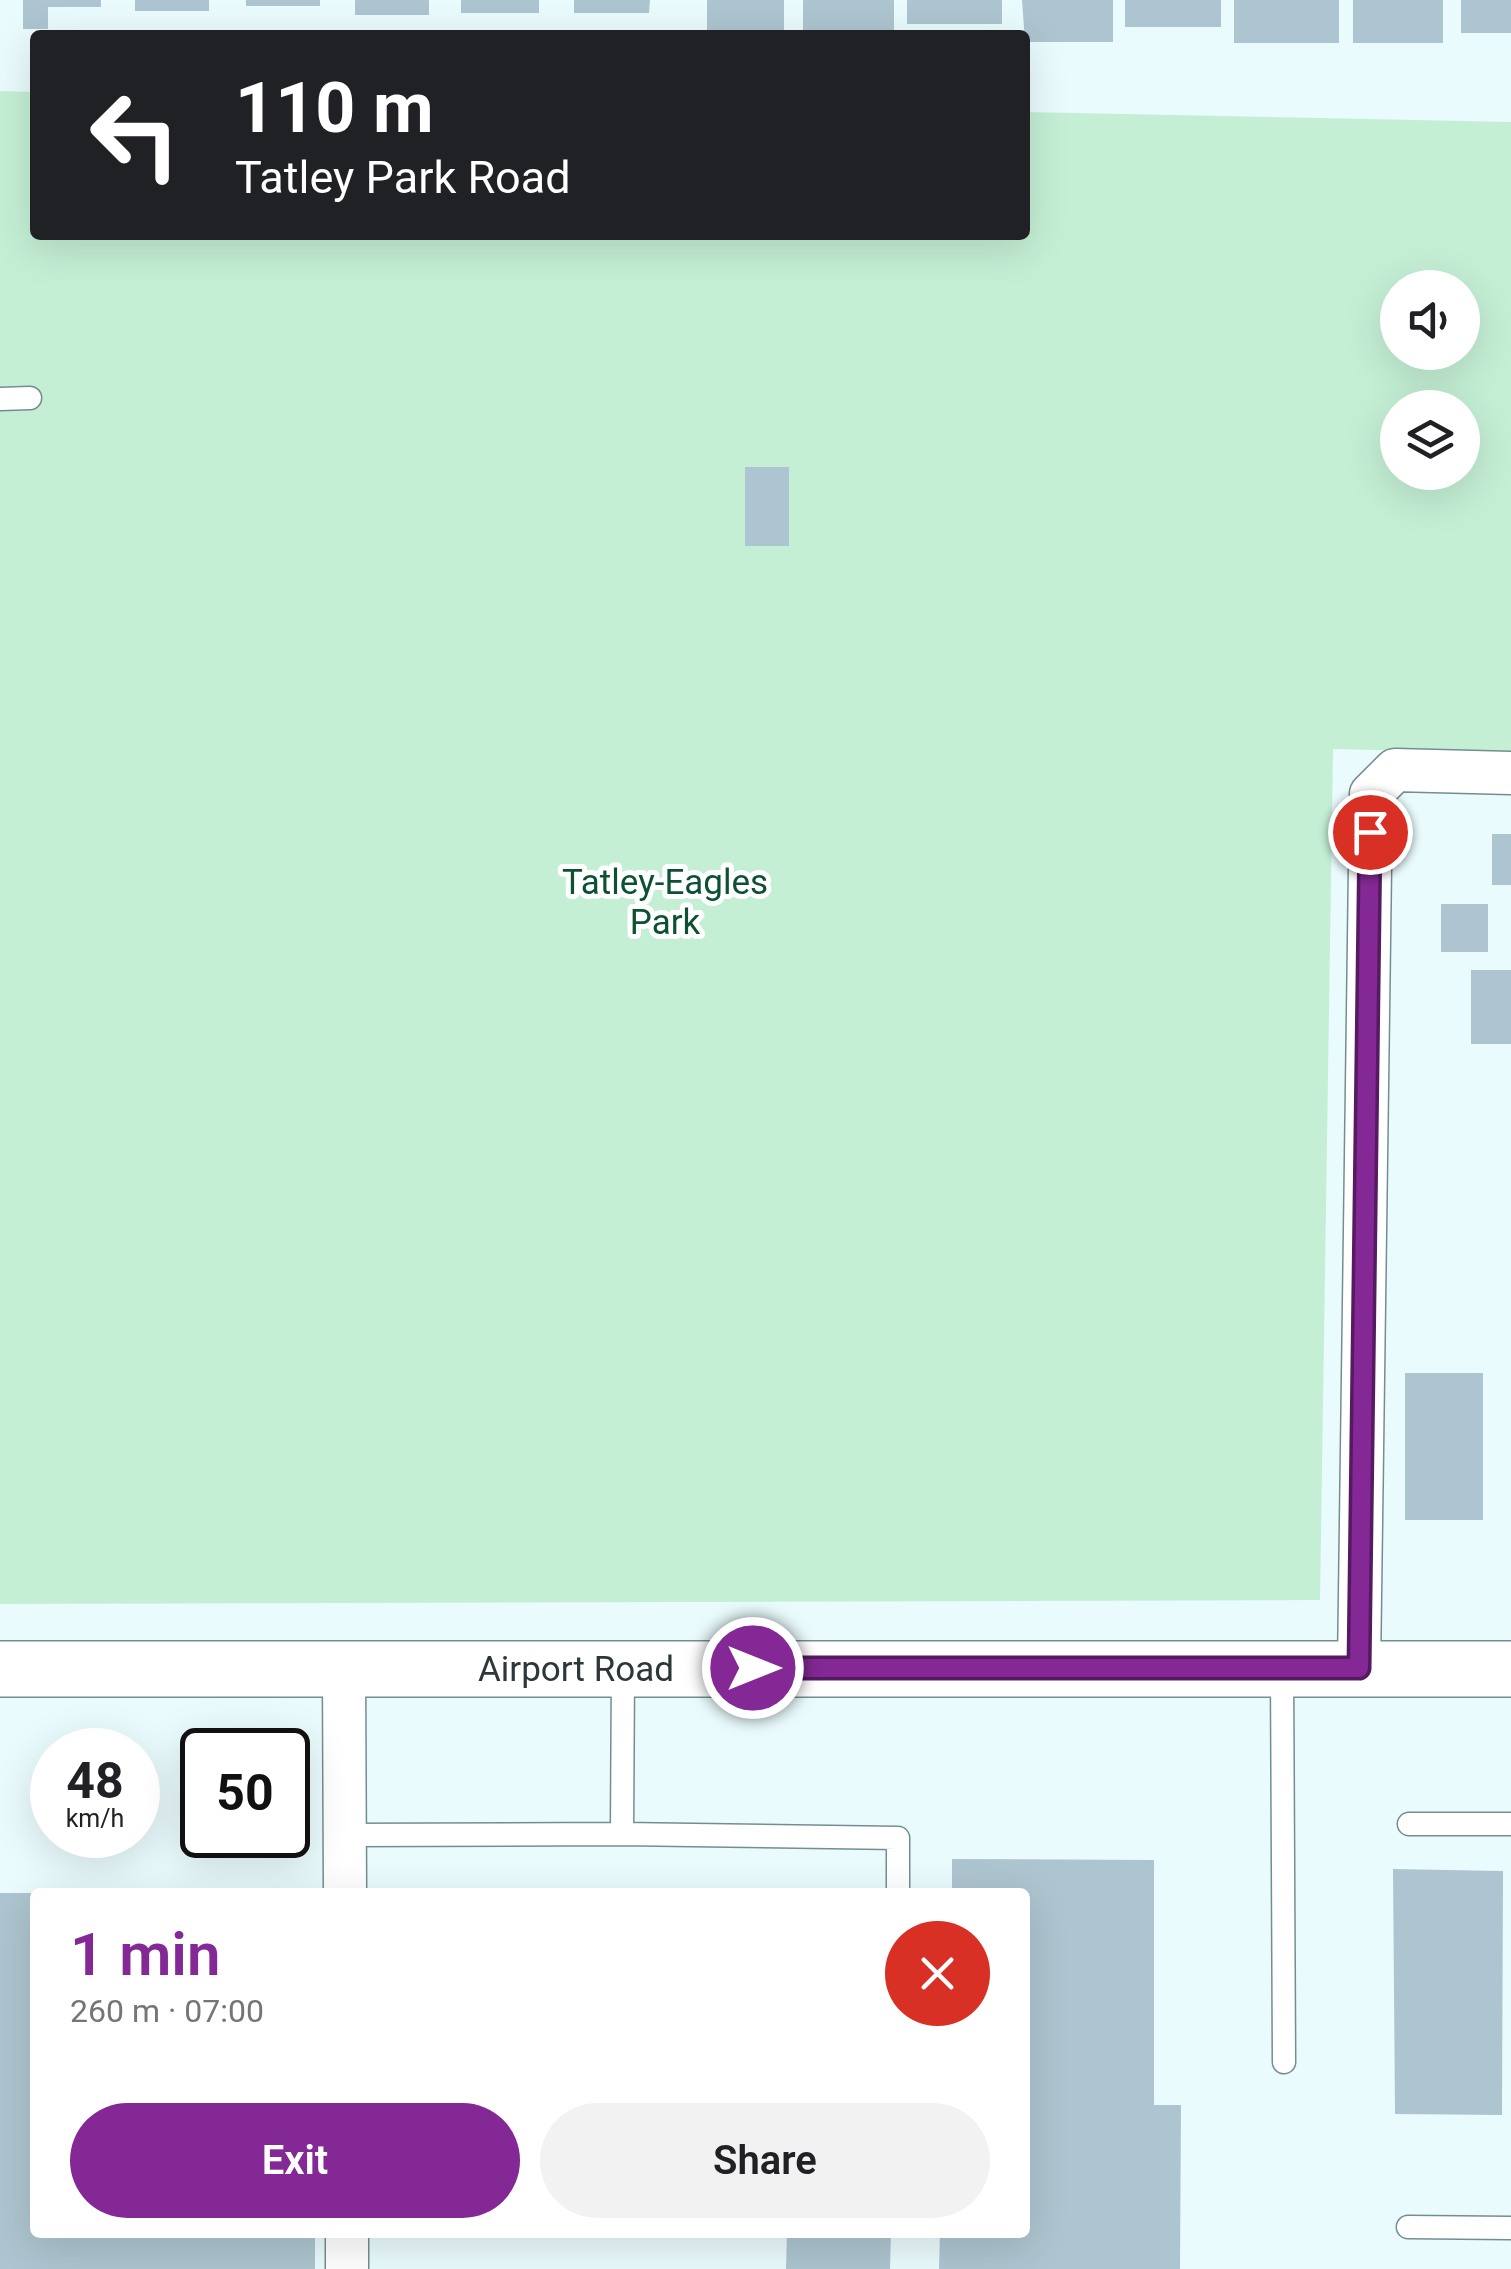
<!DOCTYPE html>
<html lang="en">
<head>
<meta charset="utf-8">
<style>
	:root { --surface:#fff; --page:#f2f2f2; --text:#202124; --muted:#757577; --accent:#832894 }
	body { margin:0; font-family:Roboto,sans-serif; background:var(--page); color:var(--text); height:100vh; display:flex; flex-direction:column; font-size:38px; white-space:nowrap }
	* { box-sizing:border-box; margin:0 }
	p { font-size:32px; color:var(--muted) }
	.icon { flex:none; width:55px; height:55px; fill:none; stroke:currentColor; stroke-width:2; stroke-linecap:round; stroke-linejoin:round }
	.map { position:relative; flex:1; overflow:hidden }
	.details { position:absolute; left:30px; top:1888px; width:1000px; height:350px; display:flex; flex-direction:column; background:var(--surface); border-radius:10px; box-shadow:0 10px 40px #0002 }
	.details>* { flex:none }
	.banner { position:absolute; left:30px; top:30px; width:1000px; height:210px; border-radius:10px; box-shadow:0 10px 40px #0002; background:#202124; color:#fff; overflow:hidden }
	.controls { position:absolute; left:1380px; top:270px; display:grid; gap:20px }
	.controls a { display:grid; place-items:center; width:100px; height:100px; border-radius:50%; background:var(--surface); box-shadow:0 10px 40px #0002; font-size:50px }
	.speed { position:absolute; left:30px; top:1728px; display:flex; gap:20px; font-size:50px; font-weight:700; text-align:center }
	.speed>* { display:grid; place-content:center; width:130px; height:130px; border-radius:50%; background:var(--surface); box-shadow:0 10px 40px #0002; line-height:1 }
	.speed small { font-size:25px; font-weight:400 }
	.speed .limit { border:5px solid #111; border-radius:15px; background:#fff; color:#111 }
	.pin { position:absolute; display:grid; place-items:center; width:85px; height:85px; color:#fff; margin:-42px; border:5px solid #fff; border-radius:50%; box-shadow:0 2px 10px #0007 }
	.me { position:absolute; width:110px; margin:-55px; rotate:90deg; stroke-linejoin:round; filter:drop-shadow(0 0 8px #0008) }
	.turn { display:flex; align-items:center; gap:35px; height:210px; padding:0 40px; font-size:45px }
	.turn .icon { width:130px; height:130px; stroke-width:2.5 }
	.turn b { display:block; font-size:70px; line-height:85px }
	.round { display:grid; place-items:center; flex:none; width:105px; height:105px; border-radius:52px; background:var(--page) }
	.head { display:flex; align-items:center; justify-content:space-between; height:170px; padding:0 40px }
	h1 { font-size:60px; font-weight:600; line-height:75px; color:var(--accent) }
	.action { display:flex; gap:20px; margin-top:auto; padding:20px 40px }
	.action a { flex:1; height:115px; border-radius:60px; background:var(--accent); color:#fff; font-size:40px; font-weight:600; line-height:115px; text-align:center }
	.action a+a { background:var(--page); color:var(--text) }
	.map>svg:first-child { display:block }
	.green { fill:#c4efd5; fill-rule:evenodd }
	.building { fill:#adc5d0 }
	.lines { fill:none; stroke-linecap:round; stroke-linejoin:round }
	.service-casing { stroke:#738e91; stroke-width:25 }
	.minor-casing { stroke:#738e91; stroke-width:45 }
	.secondary-casing { stroke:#738e91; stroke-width:58 }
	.service { stroke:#fff; stroke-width:22 }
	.minor { stroke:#fff; stroke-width:42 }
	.secondary { stroke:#fff; stroke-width:55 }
	.route-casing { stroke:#551a60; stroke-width:25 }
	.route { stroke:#832894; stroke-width:18 }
	.labels { text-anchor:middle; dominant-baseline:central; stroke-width:10; stroke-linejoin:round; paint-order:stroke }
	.park-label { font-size:35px; fill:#0c5133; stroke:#fff }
	.street-label { font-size:35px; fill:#2c3739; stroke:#fff }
</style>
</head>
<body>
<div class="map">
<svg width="1511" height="2269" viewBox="0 0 1511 2269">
	<rect width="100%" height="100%" fill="#eafbfd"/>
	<path class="green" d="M0,91L35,92V235H1025V112L1511,122V753L1333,749L1320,1600L0,1604ZM1398,288H1462V352H1398ZM1398,408H1462V472H1398Z"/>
	<path class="building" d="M23,0H101V7H48V29H23Z
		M135,0H209V11H135Z
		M246,0H320V6H246Z
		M355,0H429V15H355Z
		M461,0H539V13H461Z
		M574,0H650L649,13H574Z
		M707,0H784V35H707Z
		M803,0H894V35H803Z
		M907,0H1002V24H907Z
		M1022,0H1113V42H1025Z
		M1125,0H1221V27H1125Z
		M1234,0H1339V43H1234Z
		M1353,0H1443V43H1353Z
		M1461,0H1511V33H1461Z
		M745,467H789V546H745Z
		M1492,834H1511V885H1492Z
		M1441,904H1488V952H1441Z
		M1471,970H1511V1044H1471Z
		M1405,1373H1483V1520H1405Z
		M952,1859L1154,1860V2105H1181L1180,2269H939L940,2232H1025V1892H952Z
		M1393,1869L1503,1871L1502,2115L1395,2114Z
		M0,1893H35V2232H315V2269H0Z
		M787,2232H891L890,2269H786Z"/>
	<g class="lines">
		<defs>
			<path id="service" d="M0,399L30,398
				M1282,1668L1284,2062
				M623,1669L622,1834L898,1838V1892
				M1409,1824H1511
				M345,1835L622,1834
				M1408,2227L1511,2228"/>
			<path id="minor" d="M1359,1668L1371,794L1395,770L1511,773
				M344,1669L345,1892
				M347,2232V2269"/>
			<path id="secondary" d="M0,1669H1511"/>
		</defs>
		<use href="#service" class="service-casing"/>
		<use href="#minor" class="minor-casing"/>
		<use href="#secondary" class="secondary-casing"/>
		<use href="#service" class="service"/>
		<use href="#minor" class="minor"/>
		<use href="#secondary" class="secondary"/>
	</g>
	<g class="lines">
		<defs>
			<path id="route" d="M753,1668H1359L1370,832"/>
		</defs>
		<use href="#route" class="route-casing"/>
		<use href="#route" class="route"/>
	</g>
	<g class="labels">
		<g class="park-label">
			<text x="665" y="882">Tatley-Eagles<tspan x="665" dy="40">Park</tspan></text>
		</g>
		<g class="street-label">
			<text x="576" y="1669">Airport Road</text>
		</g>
	</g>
</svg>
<div class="controls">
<a><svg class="icon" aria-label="sound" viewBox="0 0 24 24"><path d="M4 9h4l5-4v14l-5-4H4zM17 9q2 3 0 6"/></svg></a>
<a><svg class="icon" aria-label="layers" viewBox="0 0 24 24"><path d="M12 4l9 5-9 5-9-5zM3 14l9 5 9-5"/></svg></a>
</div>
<div class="speed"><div>48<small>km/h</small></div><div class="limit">50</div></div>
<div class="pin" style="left:1370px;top:832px;background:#d93025"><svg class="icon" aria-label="arrive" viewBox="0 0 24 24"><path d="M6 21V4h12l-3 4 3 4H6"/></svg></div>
<svg class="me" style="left:753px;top:1668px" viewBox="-20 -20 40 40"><circle r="17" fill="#832894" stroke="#fff" stroke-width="3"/><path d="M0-11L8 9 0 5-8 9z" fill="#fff"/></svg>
<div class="banner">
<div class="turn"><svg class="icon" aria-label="left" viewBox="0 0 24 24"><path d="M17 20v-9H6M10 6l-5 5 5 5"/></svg><div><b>110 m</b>Tatley Park Road</div></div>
</div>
<section class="details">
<div class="head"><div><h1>1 min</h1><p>260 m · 07:00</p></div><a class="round" style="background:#d93025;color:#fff"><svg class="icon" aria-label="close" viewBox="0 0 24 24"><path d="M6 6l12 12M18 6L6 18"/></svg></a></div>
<div class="action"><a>Exit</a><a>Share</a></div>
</section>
</div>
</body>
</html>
